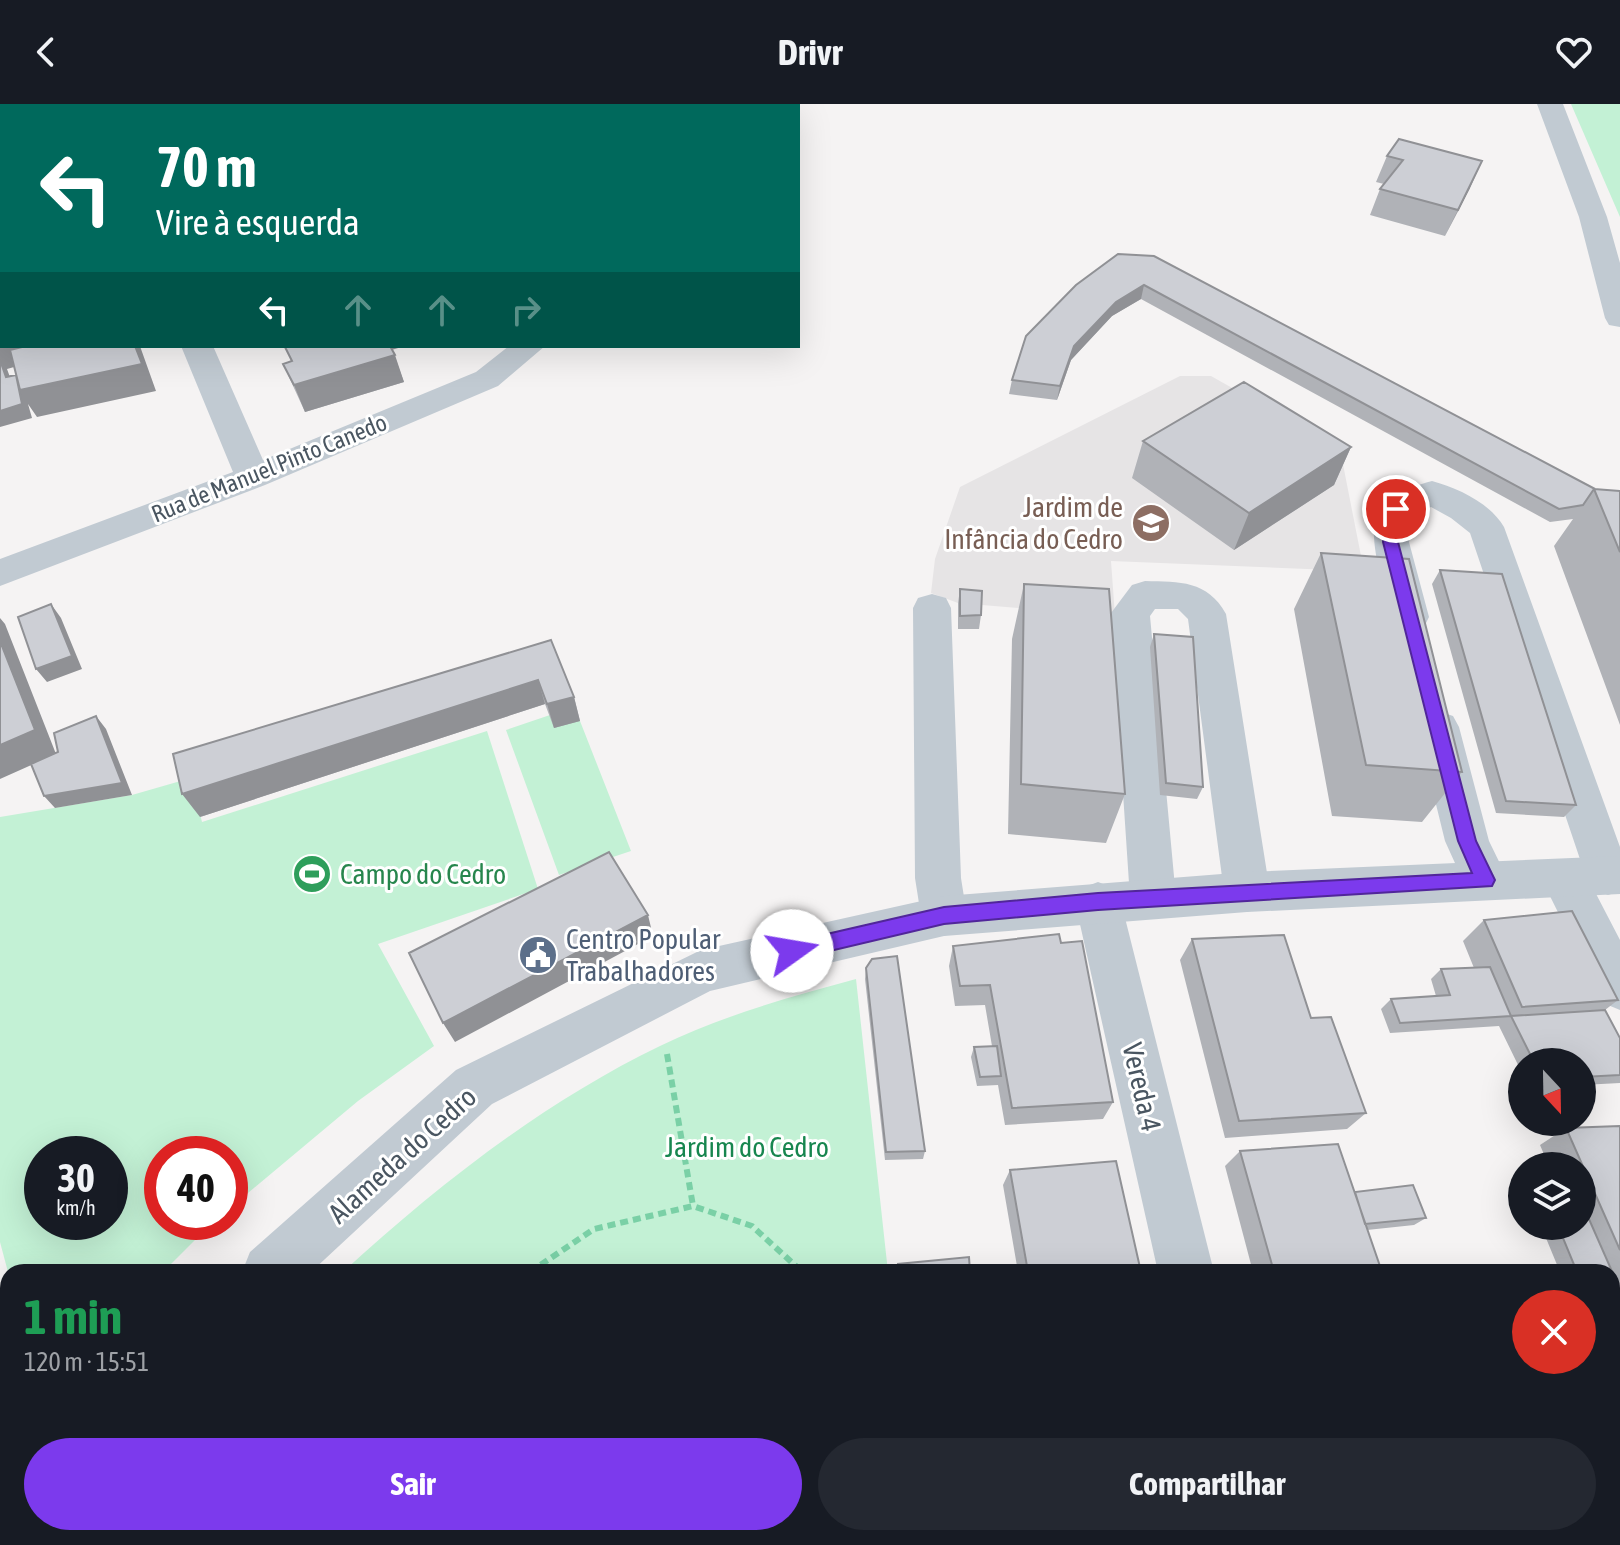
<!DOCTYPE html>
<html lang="pt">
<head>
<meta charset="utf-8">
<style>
	:root { --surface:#171b24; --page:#242831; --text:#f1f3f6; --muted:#9ea1a6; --accent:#7c3aed }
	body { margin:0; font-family:"Asap Condensed",sans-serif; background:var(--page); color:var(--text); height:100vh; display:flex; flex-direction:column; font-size:30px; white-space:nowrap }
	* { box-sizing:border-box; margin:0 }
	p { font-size:26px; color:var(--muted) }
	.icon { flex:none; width:44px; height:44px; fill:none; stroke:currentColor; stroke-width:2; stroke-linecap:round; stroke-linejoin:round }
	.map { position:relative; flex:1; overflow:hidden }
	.sheet { position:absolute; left:0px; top:1160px; width:1620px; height:282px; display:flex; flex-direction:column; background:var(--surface); border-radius:24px 24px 0 0; box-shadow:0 8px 32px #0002 }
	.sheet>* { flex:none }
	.guide { position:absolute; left:0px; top:0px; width:800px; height:244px; box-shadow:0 8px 32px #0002; background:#00695c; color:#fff; overflow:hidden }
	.needle { width:52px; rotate:158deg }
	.controls { position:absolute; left:1508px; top:944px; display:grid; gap:16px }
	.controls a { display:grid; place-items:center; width:88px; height:88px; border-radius:50%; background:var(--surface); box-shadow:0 8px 32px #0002; font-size:40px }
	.speed { position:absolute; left:24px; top:1032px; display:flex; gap:16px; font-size:40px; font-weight:700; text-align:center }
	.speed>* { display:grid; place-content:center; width:104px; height:104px; border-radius:50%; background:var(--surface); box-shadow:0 8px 32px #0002; line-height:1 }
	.speed small { font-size:20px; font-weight:400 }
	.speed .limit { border:12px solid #d22; background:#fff; color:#111 }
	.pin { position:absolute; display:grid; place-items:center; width:68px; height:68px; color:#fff; margin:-34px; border:4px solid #fff; border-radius:50%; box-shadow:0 2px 8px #0007 }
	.me { position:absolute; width:88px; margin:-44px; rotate:77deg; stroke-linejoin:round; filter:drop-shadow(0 0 6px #0008) }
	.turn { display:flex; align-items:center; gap:28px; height:168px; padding:0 24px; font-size:36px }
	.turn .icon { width:104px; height:104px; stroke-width:2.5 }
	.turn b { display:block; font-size:56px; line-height:68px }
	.lanes { display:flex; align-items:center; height:76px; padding:0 24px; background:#0003; justify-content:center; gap:40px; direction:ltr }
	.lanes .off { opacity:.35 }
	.round { display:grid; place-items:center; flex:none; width:84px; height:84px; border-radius:42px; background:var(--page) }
	.overview { display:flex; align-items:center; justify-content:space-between; height:136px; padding:0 24px }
	h1 { font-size:48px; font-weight:700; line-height:60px; color:#1e9e55 }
	.cta { display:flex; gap:16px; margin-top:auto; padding:16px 24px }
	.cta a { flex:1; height:92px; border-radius:48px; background:var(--accent); color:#fff; font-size:32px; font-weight:700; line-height:92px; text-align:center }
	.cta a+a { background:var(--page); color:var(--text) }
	header { display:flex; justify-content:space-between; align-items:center; height:104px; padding:0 24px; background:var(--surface); font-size:36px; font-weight:700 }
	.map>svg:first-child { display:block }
	.education { fill:#e6e4e5 }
	.green { fill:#c3f1d5; fill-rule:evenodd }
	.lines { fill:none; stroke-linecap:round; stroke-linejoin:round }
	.path { stroke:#7ad0a6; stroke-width:6; stroke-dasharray:8 5; stroke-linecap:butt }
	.minor { fill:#c1cad2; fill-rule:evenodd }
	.tertiary { fill:#c1cad2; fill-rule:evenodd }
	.wall { fill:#b0b2b7 }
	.shaded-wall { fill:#909195 }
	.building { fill:#cdcfd5; stroke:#909195; stroke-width:2 }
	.route { fill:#7c3aed; stroke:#51269a; stroke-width:2 }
	.labels { text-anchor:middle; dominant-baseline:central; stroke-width:6; stroke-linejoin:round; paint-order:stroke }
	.far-street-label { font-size:24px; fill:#4a5661; stroke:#fff }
	.education-label { font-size:28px; fill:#785e54; stroke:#fff; text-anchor:end }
	.leisure-label { font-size:28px; fill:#27864d; stroke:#fff; text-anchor:start }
	.service-label { font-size:28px; fill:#4e5e75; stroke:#fff; text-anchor:start }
	.street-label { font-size:28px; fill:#4a5661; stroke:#fff }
	.park-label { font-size:28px; fill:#17864f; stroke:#fff }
</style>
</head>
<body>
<header><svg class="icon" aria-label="back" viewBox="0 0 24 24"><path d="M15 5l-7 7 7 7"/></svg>Drivr<svg class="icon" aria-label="heart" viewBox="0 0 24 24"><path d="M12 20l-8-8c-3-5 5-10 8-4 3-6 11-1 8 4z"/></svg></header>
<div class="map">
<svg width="1620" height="1441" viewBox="0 0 1620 1441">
	<rect width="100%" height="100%" fill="#f5f3f3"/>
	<path class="education" d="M1180,272H1211L1340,345L1362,457L1381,468L1111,457L1115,512L958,499L931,489L935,455L960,383Z"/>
	<path class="green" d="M1571,0H1620V113Z
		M550,611L580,617L631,747L559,771L506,626Z
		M487,627L538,785L378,840L434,942L358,997L230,1104V1050H162V1118H213L163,1168H8L0,1138V713L132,691L191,674L202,718ZM42,1050H110V1118H42Z
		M856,875L888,1168H343C438,1081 544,998 660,942C722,912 789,893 856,875Z
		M123,1434H794V1441H118Z"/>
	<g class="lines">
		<path class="path" d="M667,950L693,1102
			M530,1168L594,1125L693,1102L752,1122L798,1164V1168
			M767,1434V1441
			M254,1441L258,1434"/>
		<path class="minor" d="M79,0H105L106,2H80Z
			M504,0H530L531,2H505Z
			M1537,0H1563L1607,113L1620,159V223L1609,221L1605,214L1579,113Z
			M181,242H213L263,356L476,268L509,242H545L498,282L265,381L0,482V455L233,368Z
			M1432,377C1458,384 1490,399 1504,423L1620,743V787L1608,791L1594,786L1620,836V906L1603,899L1541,774L1548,760L1564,755L1580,760L1584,767L1470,429L1451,414L1431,403L1413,412L1409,438L1429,513L1424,523L1410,527L1396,523L1391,513C1385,488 1360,415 1384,396C1396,387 1418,381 1432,377Z
			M1145,477C1180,478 1207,476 1226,510L1270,788L1263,802L1247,808L1231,802L1224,788L1188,515L1178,505H1155L1150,512L1176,794L1169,808L1153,814L1137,808L1130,794L1111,509L1132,481Z
			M932,490L946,494L951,504L961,774L967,812L960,826L944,832L928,826L921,812L915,774L913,504L918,494Z
			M1438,607L1453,612L1459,623L1489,737L1508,776L1501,790L1485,795L1469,790L1445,737L1417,623L1423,612Z
			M1098,778L1114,784L1121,798L1214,1168H1158L1075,798L1082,784Z
			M1219,1434H1281L1282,1441H1220Z"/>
		<path class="tertiary" d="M1620,752V790L1247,808L944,832L710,887L492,1000L311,1168H242L250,1148L456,966L701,846L944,792L1247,768Z
			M0,1255H8V1313H0Z
			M8,1362V1424L0,1427V1365Z
			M17,1434H80L77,1441H14Z"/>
	</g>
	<path class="wall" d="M1399,35L1470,84L1445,132L1370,111L1380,85L1384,80L1376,78L1387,52Z
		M1118,150L1595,385L1620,387V621L1554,442L1573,415L1550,418L1141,195L1112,212L1071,256L1057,296L1009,290L1012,276Z
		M392,246L404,278L305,308L283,260L291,257Z
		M1143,337L1351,343L1334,381L1234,446L1132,374Z
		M1321,449L1462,668L1422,718L1332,712L1294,505Z
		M1440,466L1576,701L1564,713L1496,709L1432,480Z
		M1024,480L1125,690L1106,739L1008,730L1012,535Z
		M960,485L981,511L979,525H958V499Z
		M1154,530L1203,683L1197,695L1160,691L1150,543Z
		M551,536L574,593L580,617L554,624L545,600L200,713Z
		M1484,816L1618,896L1605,906L1620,934V979L1582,981V958H1522V969L1499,922L1390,929L1381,905L1391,895L1436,892L1431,875L1441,865L1474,864L1463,837Z
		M1192,835L1311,914L1366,1009L1347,1025L1225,1034L1180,856Z
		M953,842L1113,998L1103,1015L1005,1021L998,981L977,982L971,953L974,943L992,942L985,901L955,902L949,862Z
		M866,864L925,1047L923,1055L885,1056L865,875Z
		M1620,1022V1186H1612V1168H1560L1541,1122H1582V1062H1549L1540,1041L1566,1024Z
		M1240,1047L1355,1088L1426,1114L1414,1121L1367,1126L1382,1168H1253L1225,1062Z
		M1010,1066L1141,1168H1018L1003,1081Z
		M1620,1217V1262H1617L1612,1252V1218Z
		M1620,1426V1441H1513L1512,1439L1549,1434H1612V1427Z
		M927,1434H1004L1005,1441H928Z
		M1079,1434H1214L1215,1441H1080Z
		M1339,1434H1489L1491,1441H1341Z"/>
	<path class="shaded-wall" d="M0,0H40L41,2H2V18H0Z
		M162,0H178L179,2H163Z
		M186,0H253V2H179Z
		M265,0H281L282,2H266Z
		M401,0H470L471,2H395Z
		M2,39V79L0,80V40Z
		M1482,57L1470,84L1445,132L1458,106Z
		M0,90H2V117L0,114Z
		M2,154V197L0,191V155Z
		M1144,181L1141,195L1112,212L1071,256L1057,296L1060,282L1074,242L1116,198Z
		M2,234V242H26L32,258L7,265L15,287L0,267V235Z
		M135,242H140L141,245L156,287L37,313L28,300L32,314L0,323V307L16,271Z
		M375,242H405L378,250Z
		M395,251L404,278L305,308L294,281Z
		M1351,343L1334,381L1234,446L1249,409Z
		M51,500L61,514L82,565L47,578L36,565Z
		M0,514L5,520L56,650L0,675Z
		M538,576L545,600L200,713L182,690Z
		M574,593L580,617L554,624L547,600Z
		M96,612L106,625L132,691L55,704L44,692Z
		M648,811L653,832L455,938L443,919Z"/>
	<path class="building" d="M239,0H255L256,2H230Z
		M281,0H309L310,2H282Z
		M316,0H401L395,2H317Z
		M0,10H2V39L0,40Z
		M1399,35L1482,57L1458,106L1380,85L1403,56L1387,52Z
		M2,62V90H0V63Z
		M0,112H2V154L0,155Z
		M1118,150L1154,152L1595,385H1594L1583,401L1559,405L1144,181L1116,198L1074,242L1060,282L1012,276L1026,232L1076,181Z
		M0,191L2,197V234L0,235Z
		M26,242H135L142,260L20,286L10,246Z
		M288,242H390L395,251L294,281L283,260L292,257L285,243Z
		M0,256L6,273L16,271L22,300L0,307Z
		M1244,278L1351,343L1249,409L1143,337Z
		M1594,385L1620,387V448Z
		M1321,449L1409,455L1462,668L1366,661Z
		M1440,466L1502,470L1576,701L1506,697Z
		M1024,480L1109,485L1125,690L1021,680Z
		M960,485L982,487L981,511L960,512Z
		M51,500L72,552L36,565L18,513Z
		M1154,530L1193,533L1203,683L1166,679Z
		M551,536L574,593L547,600L538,576L182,690L173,650Z
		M0,537L35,626L0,641Z
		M96,612L122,679L44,692L31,660L58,648L54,629Z
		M609,748L648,811L443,919L409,849Z
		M1572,807L1618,896L1522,903L1484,816Z
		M1059,830L1061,839L1082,837L1113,998L1012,1004L990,881L960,882L953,842Z
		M1284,831L1311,914L1331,913L1366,1009L1239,1017L1192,835Z
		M897,852L925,1047L886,1048L866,864L872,855Z
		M1490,863L1511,912L1400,919L1391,895L1450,891L1441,865Z
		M1605,906L1620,934V971L1582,973V958H1534L1511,912Z
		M997,942L1001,972L980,973L974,943Z
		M1620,1022V1146L1566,1024Z
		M1338,1040L1382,1168H1274L1240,1047Z
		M1116,1057L1141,1168H1028L1010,1066Z
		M1413,1081L1426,1114L1365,1120L1355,1088Z
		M1582,1106H1585L1618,1181H1612V1168H1577L1558,1122H1582Z
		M969,1153L970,1168H899L898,1160Z
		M1620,1217V1231L1614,1218Z
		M1612,1362L1618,1378L1612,1379Z
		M1620,1426V1439L1615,1427Z
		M843,1434H905L906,1441H843Z
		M932,1434H1004L1005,1441H933Z
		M1091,1434H1214L1215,1441H1092Z
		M1362,1434H1489L1491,1441H1364Z
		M1555,1434H1601L1604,1441H1529L1528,1437Z"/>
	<path class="route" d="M1396,400L1403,405L1398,438L1476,737L1495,776L1492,782L1098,806L944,820L792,856L785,853L782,847L785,841L792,838L944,803L1098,789L1472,769L1458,737L1383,438L1388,405Z"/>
	<defs>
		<symbol id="school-disc" viewBox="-11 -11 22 22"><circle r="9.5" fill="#8d6e63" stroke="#fff"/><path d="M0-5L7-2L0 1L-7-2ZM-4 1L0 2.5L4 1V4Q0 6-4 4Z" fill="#fff"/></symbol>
		<symbol id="stadium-disc" viewBox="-11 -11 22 22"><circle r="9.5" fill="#2e9e5b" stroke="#fff"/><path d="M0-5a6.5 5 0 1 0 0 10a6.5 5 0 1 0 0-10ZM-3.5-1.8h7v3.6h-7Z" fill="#fff"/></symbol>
		<symbol id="civic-disc" viewBox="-11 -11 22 22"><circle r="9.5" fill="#5c6f8a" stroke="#fff"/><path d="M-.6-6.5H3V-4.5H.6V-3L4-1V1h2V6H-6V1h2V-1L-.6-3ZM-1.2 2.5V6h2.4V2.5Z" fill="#fff"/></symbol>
	</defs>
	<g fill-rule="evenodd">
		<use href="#school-disc" x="1129" y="397" width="44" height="44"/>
		<use href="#stadium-disc" x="290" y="748" width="44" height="44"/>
		<use href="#civic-disc" x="516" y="829" width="44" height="44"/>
	</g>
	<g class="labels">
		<g class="far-street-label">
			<text transform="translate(269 364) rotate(-22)">Rua de Manuel Pinto Canedo</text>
		</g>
		<g class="education-label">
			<text x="1123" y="403">Jardim de<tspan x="1123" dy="32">Infância do Cedro</tspan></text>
		</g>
		<g class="leisure-label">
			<text x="340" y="770">Campo do Cedro</text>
		</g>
		<g class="service-label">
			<text x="566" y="835">Centro Popular<tspan x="566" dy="32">Trabalhadores</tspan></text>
		</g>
		<g class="street-label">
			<text transform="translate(1142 983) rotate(77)">Vereda 4</text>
			<text transform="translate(402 1051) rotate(-42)">Alameda do Cedro</text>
		</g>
		<g class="park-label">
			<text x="747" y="1043">Jardim do Cedro</text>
		</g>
	</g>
</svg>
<div class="controls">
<a><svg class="needle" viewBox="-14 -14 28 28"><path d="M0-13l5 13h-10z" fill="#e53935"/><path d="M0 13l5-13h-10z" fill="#9ea1a6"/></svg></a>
<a><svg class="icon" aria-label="layers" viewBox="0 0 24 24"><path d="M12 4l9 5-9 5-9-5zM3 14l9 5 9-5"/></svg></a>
</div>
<div class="speed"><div>30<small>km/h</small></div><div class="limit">40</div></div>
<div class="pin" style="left:1396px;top:405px;background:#d93025"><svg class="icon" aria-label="arrive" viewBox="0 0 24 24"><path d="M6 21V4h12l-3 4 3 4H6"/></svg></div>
<svg class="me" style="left:792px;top:847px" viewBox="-20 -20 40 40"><circle r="19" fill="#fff"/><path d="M0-13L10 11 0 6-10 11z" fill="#7c3aed"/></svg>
<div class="guide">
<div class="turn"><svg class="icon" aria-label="left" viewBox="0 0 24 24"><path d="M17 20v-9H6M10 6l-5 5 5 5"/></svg><div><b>70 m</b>Vire à esquerda</div></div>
<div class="lanes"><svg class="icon" aria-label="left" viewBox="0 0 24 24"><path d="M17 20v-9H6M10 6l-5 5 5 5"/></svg><svg class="icon off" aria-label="ahead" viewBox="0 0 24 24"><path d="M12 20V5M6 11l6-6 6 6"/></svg><svg class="icon off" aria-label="ahead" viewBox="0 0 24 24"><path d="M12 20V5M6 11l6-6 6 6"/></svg><svg class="icon off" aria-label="right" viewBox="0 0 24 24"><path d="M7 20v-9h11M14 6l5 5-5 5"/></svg></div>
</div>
<section class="sheet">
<div class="overview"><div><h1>1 min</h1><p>120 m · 15:51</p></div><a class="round" style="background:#d93025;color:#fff"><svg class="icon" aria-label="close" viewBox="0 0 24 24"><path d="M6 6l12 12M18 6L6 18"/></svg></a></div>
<div class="cta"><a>Sair</a><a>Compartilhar</a></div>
</section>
</div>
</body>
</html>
